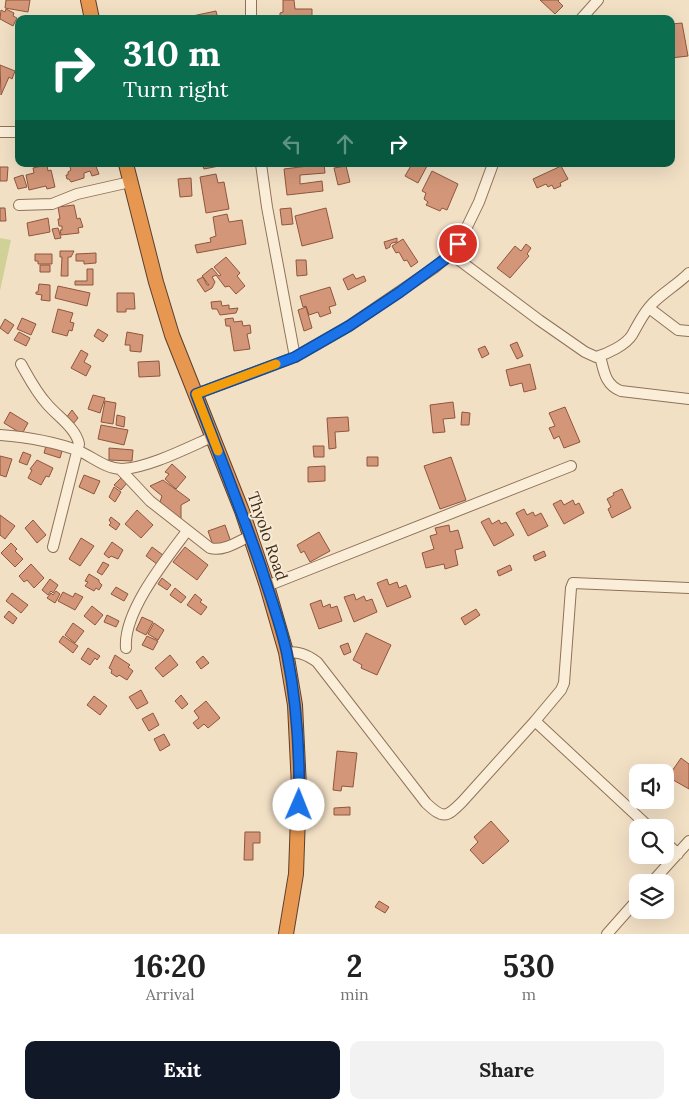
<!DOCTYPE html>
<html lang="en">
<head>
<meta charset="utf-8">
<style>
	:root { --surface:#fff; --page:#f2f2f2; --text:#222; --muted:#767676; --accent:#111827 }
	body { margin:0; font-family:Lora,serif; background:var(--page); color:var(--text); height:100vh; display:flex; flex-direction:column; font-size:19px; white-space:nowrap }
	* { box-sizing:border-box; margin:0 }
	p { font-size:16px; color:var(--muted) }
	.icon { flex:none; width:28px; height:28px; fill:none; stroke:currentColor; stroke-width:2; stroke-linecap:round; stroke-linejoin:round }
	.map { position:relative; height:934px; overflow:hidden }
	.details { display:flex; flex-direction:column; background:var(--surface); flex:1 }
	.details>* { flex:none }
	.top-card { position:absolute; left:15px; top:15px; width:660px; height:152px; border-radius:10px; box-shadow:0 5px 20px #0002; background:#0b6e4f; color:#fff; overflow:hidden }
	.controls { position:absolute; left:629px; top:764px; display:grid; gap:10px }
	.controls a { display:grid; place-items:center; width:45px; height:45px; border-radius:10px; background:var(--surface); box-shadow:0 5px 20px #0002; font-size:25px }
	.pin { position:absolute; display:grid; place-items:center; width:42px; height:42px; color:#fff; margin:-21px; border:2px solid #fff; border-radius:50%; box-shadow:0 1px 5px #0007 }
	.me { position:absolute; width:55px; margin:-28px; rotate:1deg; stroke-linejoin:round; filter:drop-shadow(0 0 4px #0008) }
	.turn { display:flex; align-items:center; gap:18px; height:105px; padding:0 25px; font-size:22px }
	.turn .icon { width:65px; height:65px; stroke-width:2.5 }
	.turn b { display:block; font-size:35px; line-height:42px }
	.lanes { display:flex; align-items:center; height:48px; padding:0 25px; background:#0003; justify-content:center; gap:25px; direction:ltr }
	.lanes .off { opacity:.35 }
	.eta { display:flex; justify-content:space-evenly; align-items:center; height:85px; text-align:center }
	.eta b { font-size:30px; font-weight:800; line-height:35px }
	.button { display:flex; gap:10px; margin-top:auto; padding:10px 25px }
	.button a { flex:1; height:58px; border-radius:10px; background:var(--accent); color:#fff; font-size:20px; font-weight:800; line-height:58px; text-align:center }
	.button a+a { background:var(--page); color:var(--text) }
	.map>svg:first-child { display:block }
	.green { fill:#d0d197 }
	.building { fill:#d39678; stroke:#90563d }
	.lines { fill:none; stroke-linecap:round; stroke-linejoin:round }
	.minor-casing { stroke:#8f7159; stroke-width:12 }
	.highway-casing { stroke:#5c3f2d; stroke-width:16 }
	.minor { stroke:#fbeed9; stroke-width:10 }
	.highway { stroke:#e79750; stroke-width:14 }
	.route-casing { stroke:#114b97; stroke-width:12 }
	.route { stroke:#1a73e8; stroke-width:9 }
	.slow { stroke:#f59e0b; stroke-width:9 }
	.labels { text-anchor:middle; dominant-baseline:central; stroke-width:4; stroke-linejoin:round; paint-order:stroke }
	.street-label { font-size:16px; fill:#3e2b1e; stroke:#f8ebd5 }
</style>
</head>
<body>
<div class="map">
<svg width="689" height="934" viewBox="0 0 689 934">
	<rect width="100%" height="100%" fill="#f2e0c5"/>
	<path class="green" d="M0,238L11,240L0,291Z"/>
	<path class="building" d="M6,0H30L28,12L5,8Z
		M283,0H294L295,9H312V19H280V13L283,12Z
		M540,0H559L558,1L563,6L555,14Z
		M6,9L14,13L13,16L17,18L13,26L0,19L1,10L5,12Z
		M216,11L218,19H183V18Z
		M682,23L688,56L671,58V24Z
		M0,65L15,71L12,79L9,77L1,95Z
		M69,164H95L99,174L92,176L90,171L84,173V178L71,182L69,179H67L66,175H68V172L71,170Z
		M202,164H224V165L204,169Z
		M324,164L325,173L300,175V184L322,181L323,191L287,195L284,169Z
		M412,164H423L427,166L418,183L405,176Z
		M47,165L48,171L51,170L55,187L47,189L46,186L29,190L26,175L34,173L33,168Z
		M346,166L350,182L338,185L334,168Z
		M561,166L568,179L560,183L561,186L554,189L552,185L548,187L546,184L537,188L533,179Z
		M0,167H8L7,181H0Z
		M432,171L458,184L447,210L442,208L440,211L426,205L428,202L424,199L426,193L422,191Z
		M216,174L218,183L224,182L229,209L206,213L200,177Z
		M23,175L27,187L18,189L14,178Z
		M191,178L192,196L180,197L178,179Z
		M74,205L77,219L80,218L83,227L78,228L79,233L61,235L60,230H62V226H59L58,219H60L58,207Z
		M0,208H5L6,221H0Z
		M291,208L293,224L282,225L280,209Z
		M326,208L333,238L302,246L295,216Z
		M227,214L229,222L242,220L246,244L197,253L195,245L211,242L210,238L216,236L213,217Z
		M48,218L50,232L29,236L27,223Z
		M58,228L61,238L55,239L52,229Z
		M397,238V242L392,243L390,245V247L386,249L384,242Z
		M403,239L418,262L411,267L407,260L404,261L399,252L396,253L392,246Z
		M526,244L531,248L527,254L529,256L510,278L497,268L515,246L521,251Z
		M60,251H74L71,257H68V276H61L62,257H60Z
		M96,253V263L84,264V261H76V254Z
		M35,254H52V264H38V261H35Z
		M226,257L240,273L237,276L245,286L236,294L229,286L225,287L216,275L212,277L215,282L212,288L205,292L197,280L203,277L207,285H209L202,276L212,268L219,276L221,275L214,267Z
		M296,260H306L307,275L297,276Z
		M40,265H50V272H40Z
		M87,269H93V285H75V281H87Z
		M353,274L356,279L364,276L366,281L348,290L343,279Z
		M39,284L50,285V301L41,300L42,295L36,294V292H38Z
		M58,286L90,293L87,306L55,298Z
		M330,287L336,305L329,307L331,313L320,317L318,312L309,315L306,306L303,307L300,296Z
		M117,293H134L135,309H126V312H117Z
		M221,301L222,306L229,305V309L238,308L236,313L220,315L217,309H212L211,302Z
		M306,307L312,328L304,331L298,310Z
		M58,309L73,313L70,322L74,323L72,331L69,330L67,336L52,332Z
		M22,318L36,324L31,335L17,329Z
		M233,318L234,322L242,321L243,326L250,325L251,333L247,334L250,349L234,351L230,326H226L225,319Z
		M5,319L14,325L8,334L0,328Z
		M98,329L108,335L103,342L94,336Z
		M19,332L30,338L26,346L14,340Z
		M127,332L143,335L141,352L130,351V345H125Z
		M517,342L523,356L517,359L510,345Z
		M485,346L489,354L482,358L478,349Z
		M81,350L88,354L84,362L91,366L86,376L71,368Z
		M159,361L160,376L139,377L138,362Z
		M530,364L536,389L524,392L522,383L510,386L506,370Z
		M93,395L105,398L100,413L88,409Z
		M105,401L116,403L113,424L101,422Z
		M453,402L455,418L443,419L445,432L433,433L430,405Z
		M565,407L580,442L564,448L559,436L554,439L549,428L555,426L549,413Z
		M72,410L78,418L73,424L66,418Z
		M10,412L28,423L22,434L4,423Z
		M462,412L470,413L469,425H461Z
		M117,415L125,417L124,427L116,425Z
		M348,417L349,431L335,432L336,448L329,449L327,418Z
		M101,425L128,430L124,445L98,439Z
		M46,446L62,451L60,458L44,453Z
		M313,446H324V457H314Z
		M109,448L133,450L132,461L109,460Z
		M23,452L31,455L27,465L19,462Z
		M0,456L12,459L6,477L0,475Z
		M367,457H378V466H367Z
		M451,457L466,500L440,509L424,466Z
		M37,460L53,468L49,477L46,476L41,485L28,478L32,470L30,469Z
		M172,464L186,477L176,489L165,479L169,474L165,472Z
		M325,466V481L308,482V467Z
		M84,475L100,481L94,494L79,487Z
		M121,478L127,483L121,490L114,485Z
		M163,480L190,500L181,505V521L160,502L162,496L150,486Z
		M114,487L121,492L115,502L109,497Z
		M622,489L631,508L612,518L608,509L611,507L607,499L614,495L613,493Z
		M561,500L564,505L573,500L575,505L579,503L584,513L564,524L553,504Z
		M524,509L527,515L533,512L535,516L541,513L548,526L528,536L516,513Z
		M137,510L153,525L141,538L125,524Z
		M0,515L15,526L5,539L0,535Z
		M111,517L120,524L116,530L109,525L111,523L109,520Z
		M489,518L492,524L499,520L501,524L506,522L514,535L494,546L481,522Z
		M33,520L46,535L37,543L25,528Z
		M225,525L231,542L214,548L208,531Z
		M449,525L450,532L458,530L463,548L455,550L458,565L445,569L444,564L426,568L422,553L434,549L430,536L437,534L435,528Z
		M319,532L330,551L310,562L304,551L301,553L297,545Z
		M81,538L94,546L80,566L69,559Z
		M112,542L123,550L118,559L111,556L109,558L104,554Z
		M11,543L17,549L15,551L23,559L15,567L1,553Z
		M152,547L163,555L157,564L146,556Z
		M185,547L208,565L197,580L173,562Z
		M544,551L546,556L535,561L533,556Z
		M103,562L109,565L102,575L97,572Z
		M31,564L44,578L34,588L27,580L24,582L19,576Z
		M510,565L512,570L499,576L497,571Z
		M89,574L99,580V582L102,585L99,590L96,588L94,591L85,586L88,582L85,581Z
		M162,578L171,585L167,590L158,584Z
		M50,579L58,585L53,593L51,591L48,595L42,590Z
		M387,579L389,585L397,582L399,588L406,585L411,597L387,607L377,583Z
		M116,587L128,594L124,601L111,594Z
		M175,588L186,597L181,603L170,595Z
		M56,591L60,594L55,603L47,598L51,593L53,595Z
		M63,592L73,597L75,593L83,597L75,610L58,601Z
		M12,593L28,605L21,613L6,601Z
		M195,594L202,600L200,602L207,607L201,615L187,605Z
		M354,594L356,600L364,596L366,601L372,599L377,612L354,622L344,597Z
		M321,600L323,607L330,604L331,608L337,606L342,621L319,629L310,604Z
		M92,606L103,615L95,625L84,616Z
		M476,609L480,615L465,625L461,618Z
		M9,611L17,618L13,624L4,617Z
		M107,615L119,621L116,627L104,622Z
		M142,617L153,622L146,635L136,630Z
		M73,623L84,631L75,643L65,635Z
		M154,623L164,630L158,640L148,634Z
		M366,633L391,645L377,675L361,668L362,665L353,660Z
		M63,636L78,646L73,653L59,642Z
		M147,636L158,641L153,650L142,645Z
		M348,643L351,652L344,655L340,646Z
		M88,648L100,656L97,660L95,658L90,665L81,659Z
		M115,655L130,665L128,667L133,671L127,680L119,675L117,677L111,673L112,670L109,668Z
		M170,655L178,665L163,677L155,668Z
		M203,656L209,663L201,669L196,662Z
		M141,690L148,703L137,709L129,697Z
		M181,695L188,704L182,709L175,701Z
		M94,696L107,706L100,715L87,705Z
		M206,701L220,718L208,728L204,724L198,729L193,723L199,718L194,711Z
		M153,713L159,725L149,731L142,719Z
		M164,734L170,745L160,751L154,739Z
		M337,751L357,753L353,787L342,786L341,791L333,790Z
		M681,758L689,764V789L668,777Z
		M350,807V815H334V808Z
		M491,821L509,841L483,864L470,850L478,842L474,837Z
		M245,832H260V843H253V860H244Z
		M379,901L389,907L385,913L375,907Z"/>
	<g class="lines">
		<defs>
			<path id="minor" d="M251,19V0
				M581,19L598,0
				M0,132H19
				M261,164L267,207L295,357
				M19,205L52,204L77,194L130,182
				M451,254L539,320L585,352L596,357C607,354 626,345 632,335C639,323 643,313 653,303C664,292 678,284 689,273
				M649,308L678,330L689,331
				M600,356C604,371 605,385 621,391L689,399
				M21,364C29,378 36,392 47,404C57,416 76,428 79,444L53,547
				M196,394L295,357L349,326L434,268L451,254L464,233L479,202L493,164
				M0,435C26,437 55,442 79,451C93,457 106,469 122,469C148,468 187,448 212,437
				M120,469L150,501L210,548C223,552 239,541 250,536
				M267,586L571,466
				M126,648C123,612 166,559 187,531
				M286,652C299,652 306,654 317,662L426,803C443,819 446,818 462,802L535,721L561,690L564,683L571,588L573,583L689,588
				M535,721L650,828
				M665,842L678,854
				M652,882L689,841
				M607,934L638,899"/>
			<path id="highway" d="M88,0L92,19
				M126,164L156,282L172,335L242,511L267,586L286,652L295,705L299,787L296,874L286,934"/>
		</defs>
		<use href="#minor" class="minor-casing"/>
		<use href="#highway" class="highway-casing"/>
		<use href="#minor" class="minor"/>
		<use href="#highway" class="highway"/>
	</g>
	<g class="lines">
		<defs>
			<path id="route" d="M299,805C300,754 297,704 287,654C281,625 270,596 261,567C241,509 218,452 196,394L295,357L349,326L400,292L452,254L458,244"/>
		</defs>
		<use href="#route" class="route-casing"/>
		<use href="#route" class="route"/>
		<path class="slow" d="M218,451L196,394L276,364"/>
	</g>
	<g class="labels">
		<g class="street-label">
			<text transform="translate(268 536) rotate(71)">Thyolo Road</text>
		</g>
	</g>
</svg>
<div class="controls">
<a><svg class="icon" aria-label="sound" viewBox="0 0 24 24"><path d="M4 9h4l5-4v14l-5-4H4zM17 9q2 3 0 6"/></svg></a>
<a><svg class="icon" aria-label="search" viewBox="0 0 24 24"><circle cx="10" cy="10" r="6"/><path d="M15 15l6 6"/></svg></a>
<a><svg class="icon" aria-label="layers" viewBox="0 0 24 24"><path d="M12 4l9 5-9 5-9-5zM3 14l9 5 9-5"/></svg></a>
</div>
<div class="pin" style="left:458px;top:244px;background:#d93025"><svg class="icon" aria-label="arrive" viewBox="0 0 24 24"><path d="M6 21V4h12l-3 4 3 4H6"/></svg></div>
<svg class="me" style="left:299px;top:805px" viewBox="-20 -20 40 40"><circle r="19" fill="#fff"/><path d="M0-13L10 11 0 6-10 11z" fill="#1a73e8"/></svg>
<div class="top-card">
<div class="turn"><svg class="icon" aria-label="right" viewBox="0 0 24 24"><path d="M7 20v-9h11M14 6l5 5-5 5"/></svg><div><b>310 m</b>Turn right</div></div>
<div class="lanes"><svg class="icon off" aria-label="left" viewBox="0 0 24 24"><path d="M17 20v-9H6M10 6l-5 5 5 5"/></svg><svg class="icon off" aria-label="ahead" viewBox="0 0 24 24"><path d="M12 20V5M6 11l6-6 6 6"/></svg><svg class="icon" aria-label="right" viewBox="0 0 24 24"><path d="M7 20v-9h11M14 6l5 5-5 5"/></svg></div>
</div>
</div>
<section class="details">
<div class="eta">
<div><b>16:20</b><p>Arrival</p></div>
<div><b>2</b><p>min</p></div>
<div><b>530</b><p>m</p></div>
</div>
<div class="button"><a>Exit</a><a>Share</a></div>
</section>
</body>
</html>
